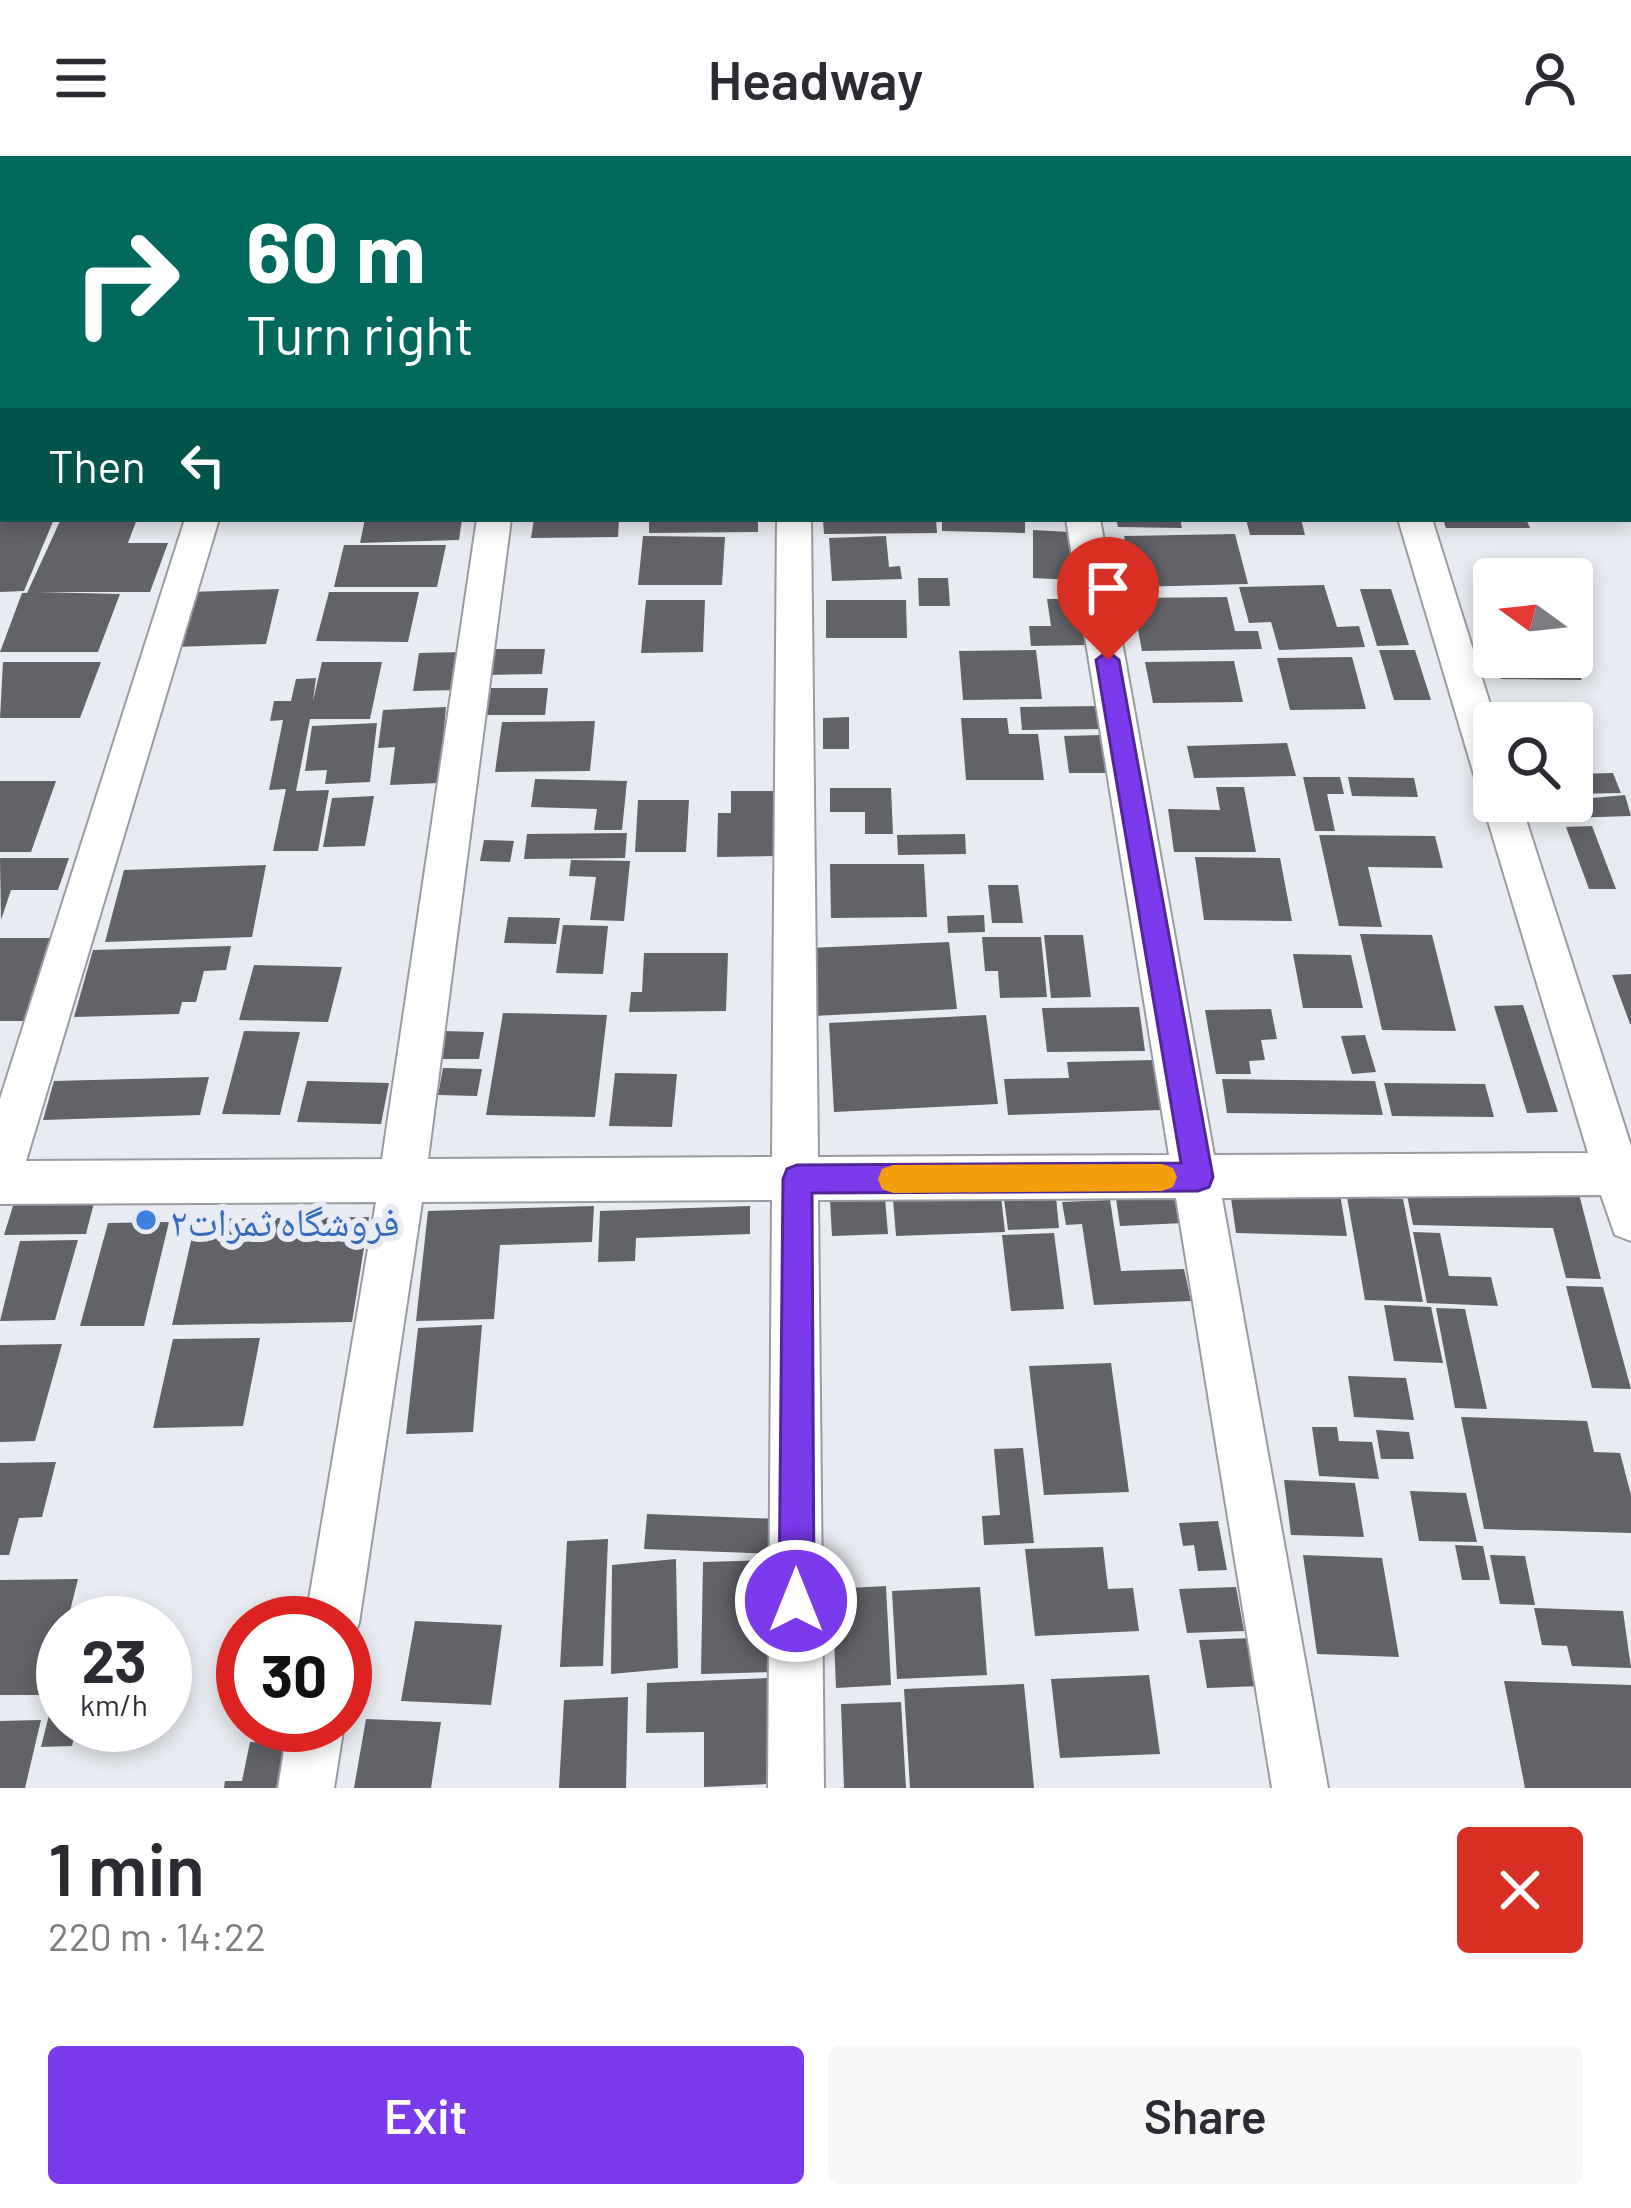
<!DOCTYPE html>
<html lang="en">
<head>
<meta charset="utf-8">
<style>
	:root { --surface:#fff; --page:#f7f7f7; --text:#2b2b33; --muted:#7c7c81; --accent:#7c3aed }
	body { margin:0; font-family:Barlow,"Noto Naskh Arabic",sans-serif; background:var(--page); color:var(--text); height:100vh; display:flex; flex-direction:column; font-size:45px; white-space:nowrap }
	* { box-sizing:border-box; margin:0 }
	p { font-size:39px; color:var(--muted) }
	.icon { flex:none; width:66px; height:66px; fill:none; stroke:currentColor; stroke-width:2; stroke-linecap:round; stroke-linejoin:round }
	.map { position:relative; height:1632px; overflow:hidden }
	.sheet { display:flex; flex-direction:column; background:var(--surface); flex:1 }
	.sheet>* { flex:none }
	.hud { position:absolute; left:0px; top:0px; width:1632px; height:366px; box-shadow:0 6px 18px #0003; background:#00695c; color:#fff; overflow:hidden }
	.needle { width:78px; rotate:285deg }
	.buttons { position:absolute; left:1473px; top:402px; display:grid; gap:24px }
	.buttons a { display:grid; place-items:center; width:120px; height:120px; border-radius:12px; background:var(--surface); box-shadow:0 6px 18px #0003; font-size:60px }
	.speed { position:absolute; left:36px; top:1440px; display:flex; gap:24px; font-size:60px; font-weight:700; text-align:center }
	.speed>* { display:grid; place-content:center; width:156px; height:156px; border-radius:50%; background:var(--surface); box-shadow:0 6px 18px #0003; line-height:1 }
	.speed small { font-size:30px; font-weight:400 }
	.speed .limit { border:18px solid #d22; background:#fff; color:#111 }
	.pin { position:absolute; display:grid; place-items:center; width:102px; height:102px; color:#fff; margin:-123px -51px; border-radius:50% 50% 50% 0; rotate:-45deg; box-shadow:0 0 12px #0007 }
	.pin .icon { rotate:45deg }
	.me { position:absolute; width:132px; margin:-66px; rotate:0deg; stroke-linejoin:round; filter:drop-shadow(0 0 9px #0008) }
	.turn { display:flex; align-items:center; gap:42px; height:252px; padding:0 48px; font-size:54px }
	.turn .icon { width:156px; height:156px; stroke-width:2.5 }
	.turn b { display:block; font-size:84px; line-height:102px }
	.then { display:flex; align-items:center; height:114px; padding:0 48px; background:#0003; gap:24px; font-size:45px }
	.round { display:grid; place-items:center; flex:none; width:126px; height:126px; border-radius:12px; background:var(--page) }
	.headline { display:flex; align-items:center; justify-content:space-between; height:204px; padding:0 48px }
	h1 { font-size:72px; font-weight:600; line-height:90px }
	.cta { display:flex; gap:24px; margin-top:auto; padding:24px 48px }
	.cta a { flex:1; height:138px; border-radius:12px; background:var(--accent); color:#fff; font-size:48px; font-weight:600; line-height:138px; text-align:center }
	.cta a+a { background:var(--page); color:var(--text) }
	header { display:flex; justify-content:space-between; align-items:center; height:156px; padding:0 48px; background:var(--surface); font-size:54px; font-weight:600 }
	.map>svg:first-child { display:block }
	.building { fill:#626369 }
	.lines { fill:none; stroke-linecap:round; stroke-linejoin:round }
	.minor-casing { stroke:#989ba1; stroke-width:4 }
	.minor { fill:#fff; fill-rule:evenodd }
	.route { fill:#7c3aed; stroke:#51269a; stroke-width:3 }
	.slow { fill:#f59e0b }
	.shop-dot { fill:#3f7fe0; stroke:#e8ebf1; stroke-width:4.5 }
	.labels { text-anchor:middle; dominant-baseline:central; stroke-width:12; stroke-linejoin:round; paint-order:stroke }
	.shop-label { font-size:39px; fill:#366cbe; stroke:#e8ebf1; text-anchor:start }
</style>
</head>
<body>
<header><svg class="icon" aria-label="menu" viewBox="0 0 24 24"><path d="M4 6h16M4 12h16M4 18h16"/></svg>Headway<svg class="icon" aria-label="person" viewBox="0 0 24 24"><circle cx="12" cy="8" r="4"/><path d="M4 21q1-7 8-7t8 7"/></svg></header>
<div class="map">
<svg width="1631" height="1632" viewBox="0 0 1631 1632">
	<rect width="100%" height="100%" fill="#e8ebf1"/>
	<path class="building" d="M0,363H54L24,435L0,436Z
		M61,363H137L128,387H168L150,436H38L120,438L98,496H0L22,437H27Z
		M365,363H462L459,384L360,387Z
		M534,363H619L618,381L531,382Z
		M649,363H758V376L649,377Z
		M823,363H936L937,377L824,378Z
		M942,363H1025V377L942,375Z
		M1116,363H1180L1182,372L1118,371Z
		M1246,363H1301L1305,379H1250Z
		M1443,363H1526L1530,372H1446Z
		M1033,374L1069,376L1071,424L1033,422Z
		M1235,378L1248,428L1135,431L1124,380Z
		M643,380L725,381L722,429H638Z
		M886,380L889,411L900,410L902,423L832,425L829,382Z
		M344,389H446L437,431H334Z
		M918,422H948L950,450H919Z
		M1324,429L1337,471L1359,470L1365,491L1279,494L1271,466L1249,467L1239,431Z
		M279,433L266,488L174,491L189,436Z
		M1360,433H1391L1409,489L1377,490Z
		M329,436H419L408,486L316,485Z
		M1227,441L1235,475H1258L1262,493L1142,495L1132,442Z
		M1047,443H1077L1085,489L1031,490L1029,470H1051Z
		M646,444H705L703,496L641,497Z
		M826,444H906L907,482H826Z
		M1494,476V501H1571L1582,524L1501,523L1481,477Z
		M491,493H545L542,518L487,519Z
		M1036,494L1042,543L963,544L959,495Z
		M1379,494H1415L1431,544H1394Z
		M464,496L459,534L413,535L419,497Z
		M1352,501L1366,553L1290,554L1277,502Z
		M1234,505L1243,546L1153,547L1145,506Z
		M3,506H101L80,562H0Z
		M322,506H382L370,563H310L296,635L329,634L318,695H273L286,633L269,634L283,564L270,565L274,545H291L296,523L316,522L313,545Z
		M491,532H548L545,559H487Z
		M1100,550L1104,573L1022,574L1020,551Z
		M446,551L439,627L390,629L395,591L378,592L383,554Z
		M849,561V593H823V562Z
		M961,562H1007L1009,578H1038L1044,624H966Z
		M595,565L590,615L495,616L502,566Z
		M377,567L370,626L325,628L327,614L305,615L312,570Z
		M1101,579L1107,617H1069L1064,580Z
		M1287,587L1296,620L1194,622L1187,590Z
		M1613,617L1621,637L1572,638V618Z
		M1303,621H1340L1344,638H1327L1335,675H1315Z
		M1348,621L1414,622L1418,641L1352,640Z
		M535,623L627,625L622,674H594L597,653L531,651Z
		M0,625H56L31,696H0Z
		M1216,631H1244L1256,696H1174L1168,653L1220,654Z
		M830,632H891L893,678H865V656H830Z
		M731,635H778V700L717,701L718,657H731Z
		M1625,639L1631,660L1566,662L1559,645Z
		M374,640L365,690L323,691L332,642Z
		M638,644H689L686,696H635Z
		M1592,670L1616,733H1589L1566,671Z
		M627,677L625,702L524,703L527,678Z
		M965,678L966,698L898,699L897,679Z
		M1319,679L1435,680L1443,712L1368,711L1382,771L1339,770Z
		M484,684L514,685L510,706L480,705Z
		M1195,701L1280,702L1292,765L1204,764Z
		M0,702H69L58,734H11L1,764Z
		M571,704L630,705L624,765L590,764L596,721L569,720Z
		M830,708H924L927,761L831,762Z
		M266,709L252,781L105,786L124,714Z
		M988,729H1018L1023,767H992Z
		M984,759L985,776L948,777L947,760Z
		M508,761L560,762L556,788L504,787Z
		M563,769L608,770L603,818L556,817Z
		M1360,778L1432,779L1456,875L1382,874Z
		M1044,779H1083L1091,841L1051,842Z
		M982,781H1041L1047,841L1000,842L998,815H985Z
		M0,782H57L29,865H0Z
		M949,786L957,853L812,860L809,792Z
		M231,790L226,814L204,815L196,846H182L179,858L74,861L93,794Z
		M644,797H728L726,855L629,856L631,836H642Z
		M1293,798L1351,799L1363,852H1303Z
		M254,809L342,811L328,866L239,864Z
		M1631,818V868H1630L1612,819Z
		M1523,849L1558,956L1527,957L1494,850Z
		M1139,851L1145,895L1047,896L1042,852Z
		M1271,853L1277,883L1261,884L1265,904L1249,905L1251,918H1216L1205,854Z
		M503,857L607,859L595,961L486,959Z
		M986,859L998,948L834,956L829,867Z
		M244,875L300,876L280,959L222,958Z
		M442,875L484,876L479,903H437Z
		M1365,879L1376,916L1352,918L1341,880Z
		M1153,904L1162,954L1008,959L1004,923L1069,922L1067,906Z
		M443,912L482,913L477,940L438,939Z
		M615,917L677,918L672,971L609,970Z
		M209,921L200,959L43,964L54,925Z
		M1222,923L1375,925L1383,959L1227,957Z
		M307,925L389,927L381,968L297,966Z
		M1384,927L1485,928L1494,961L1392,960Z
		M1177,1034L1184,1067L1120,1070L1115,1036Z
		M1406,1034L1579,1038L1601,1123L1566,1122L1553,1072L1413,1069Z
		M1230,1035L1340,1038L1347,1080L1236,1077Z
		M96,1039L86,1078L4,1079L16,1040Z
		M1001,1040L1005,1076L896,1080L893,1043Z
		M1056,1041L1059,1072L1008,1074L1004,1043Z
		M1347,1041L1403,1043L1423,1146L1365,1144Z
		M885,1042L888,1078L832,1080L830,1044Z
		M1110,1044L1121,1115L1184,1113L1191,1145L1094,1149L1082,1068L1066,1069L1062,1046Z
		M594,1050L592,1086L500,1089L494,1163L416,1165L428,1055Z
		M750,1050V1078L636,1082L635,1105L598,1106L600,1055Z
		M369,1061L352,1166L172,1169L196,1063Z
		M169,1066L144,1170H80L108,1067Z
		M1413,1076L1440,1077L1449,1120L1491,1121L1498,1150L1427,1147Z
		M1054,1077L1064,1153L1011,1155L1002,1079Z
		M78,1084L55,1164L0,1165L20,1085Z
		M1566,1130L1603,1131L1631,1233L1592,1232Z
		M1384,1149L1431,1151L1443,1207L1394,1205Z
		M1436,1152L1465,1153L1487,1253L1455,1252Z
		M482,1169L473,1276L406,1278L418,1172Z
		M260,1182L243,1270L153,1272L173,1183Z
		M62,1188L35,1285L0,1286V1189Z
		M1111,1207L1129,1336L1044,1339L1029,1210Z
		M1348,1220L1406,1222L1414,1264L1354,1261Z
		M1461,1261L1587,1265L1594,1296L1620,1297L1631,1339V1377L1484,1373Z
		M1312,1271H1337L1339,1285L1372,1286L1379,1323L1319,1320Z
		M1376,1274L1409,1276L1414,1303H1381Z
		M1023,1292L1034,1387L984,1389L982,1360L1000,1359L994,1293Z
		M56,1306L42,1361L19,1362L9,1399H0V1307Z
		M1284,1324L1355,1327L1364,1381L1291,1379Z
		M1410,1335L1466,1337L1477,1386L1419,1385Z
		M647,1358L779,1363L777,1398L644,1393Z
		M1218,1365L1227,1414L1198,1415L1194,1389L1183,1390L1179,1367Z
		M608,1383L603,1510L560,1511L567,1385Z
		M1455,1389L1483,1390L1490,1424H1462Z
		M1103,1391L1108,1433L1133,1432L1139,1475L1035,1480L1025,1393Z
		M1303,1399L1382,1402L1399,1501L1317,1498Z
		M1490,1399L1525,1400L1535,1449L1500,1448Z
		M676,1403L678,1512L611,1518L612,1409Z
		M772,1404L773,1516L701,1518L703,1406Z
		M78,1423L67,1467H63L50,1539H0V1424Z
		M886,1430L891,1529L836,1532L832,1433Z
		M980,1431L987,1519L897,1523L892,1435Z
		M1236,1431L1244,1475L1187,1477L1179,1433Z
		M1534,1452L1623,1455L1631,1512L1572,1510L1567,1490L1542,1489Z
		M415,1465L502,1469L491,1549L401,1545Z
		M1253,1482L1261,1530L1207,1532L1199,1484Z
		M1149,1519L1160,1598L1060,1602L1051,1523Z
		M768,1522L769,1628L704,1631V1576L646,1577L647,1527Z
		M1504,1525L1631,1529V1632H1525Z
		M63,1526V1569H77L72,1590L41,1591L57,1527Z
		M1024,1528L1034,1632H910L904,1533Z
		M628,1541L626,1632H559L564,1544Z
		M901,1546L906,1632H844L841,1548Z
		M366,1563L441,1566L431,1632H354Z
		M41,1564L25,1632H0V1565Z
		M250,1586L285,1587L276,1632H224L225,1625H242Z"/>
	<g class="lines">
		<defs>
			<path id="minor" d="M0,0H532L3,3L0,9Z
				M778,0H806V3H778Z
				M1005,0H1033L1034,3H1006Z
				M1281,0H1309L1310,3H1282Z
				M1596,0H1624L1626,3H1598Z
				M1629,20H1631V39H1629Z
				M1629,64H1631V82H1629Z
				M3,129V153L0,154V130Z
				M1629,268H1631V290H1629Z
				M185,363H219L26,1005L382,1003L477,363H511L428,1003L772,1001L777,363H811L818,1001L1169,999L1066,363H1100L1214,999L1588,997L1482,645L1487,635L1475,622L1398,363H1432L1496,567L1494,645H1520L1631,990V1085L1615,1079L1601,1039L1222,1042L1328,1632H1272L1176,1042L818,1044L824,1632H768L772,1044L422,1046L359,1467L351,1486L345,1489V1467H305L376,1046L0,1048V943Z
				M288,1569H344L334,1632H278Z"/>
		</defs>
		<use href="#minor" class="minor-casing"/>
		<use href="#minor" class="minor"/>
	</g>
	<path class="route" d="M1108,495L1119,504L1213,1021L1209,1031L1198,1035L812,1037L814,1445L808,1457L796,1462L784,1457L779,1445L783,1023L787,1013L797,1009L1181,1007L1096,504Z"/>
	<path class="slow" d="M1162,1008L1173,1012L1177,1021L1173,1031L1162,1035L893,1037L882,1033L878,1023L882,1013L893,1009Z"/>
	<circle class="shop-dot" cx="146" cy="1064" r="12"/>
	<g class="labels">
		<g class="shop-label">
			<text x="170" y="1064">فروشگاه ثمرات٢</text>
		</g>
	</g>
</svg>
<div class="buttons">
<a><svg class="needle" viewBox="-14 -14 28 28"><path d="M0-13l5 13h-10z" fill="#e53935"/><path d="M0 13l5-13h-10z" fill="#7c7c81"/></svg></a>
<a><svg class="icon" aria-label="search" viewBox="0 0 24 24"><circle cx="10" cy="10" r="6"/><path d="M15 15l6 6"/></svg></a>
</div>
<div class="speed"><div>23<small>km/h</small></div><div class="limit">30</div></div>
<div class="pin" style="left:1108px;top:504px;background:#d93025"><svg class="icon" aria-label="arrive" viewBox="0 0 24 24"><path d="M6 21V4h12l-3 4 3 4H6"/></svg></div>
<svg class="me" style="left:796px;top:1445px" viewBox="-20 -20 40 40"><circle r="17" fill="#7c3aed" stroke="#fff" stroke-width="3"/><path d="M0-11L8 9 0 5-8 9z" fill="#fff"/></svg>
<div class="hud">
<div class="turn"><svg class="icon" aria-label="right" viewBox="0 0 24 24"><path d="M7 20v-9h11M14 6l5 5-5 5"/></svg><div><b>60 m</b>Turn right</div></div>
<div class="then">Then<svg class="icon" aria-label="left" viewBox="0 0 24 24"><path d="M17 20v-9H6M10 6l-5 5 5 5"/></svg></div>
</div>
</div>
<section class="sheet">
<div class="headline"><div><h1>1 min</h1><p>220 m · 14:22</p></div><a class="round" style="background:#d93025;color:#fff"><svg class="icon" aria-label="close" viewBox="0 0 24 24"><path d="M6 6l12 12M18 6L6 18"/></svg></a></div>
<div class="cta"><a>Exit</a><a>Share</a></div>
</section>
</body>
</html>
